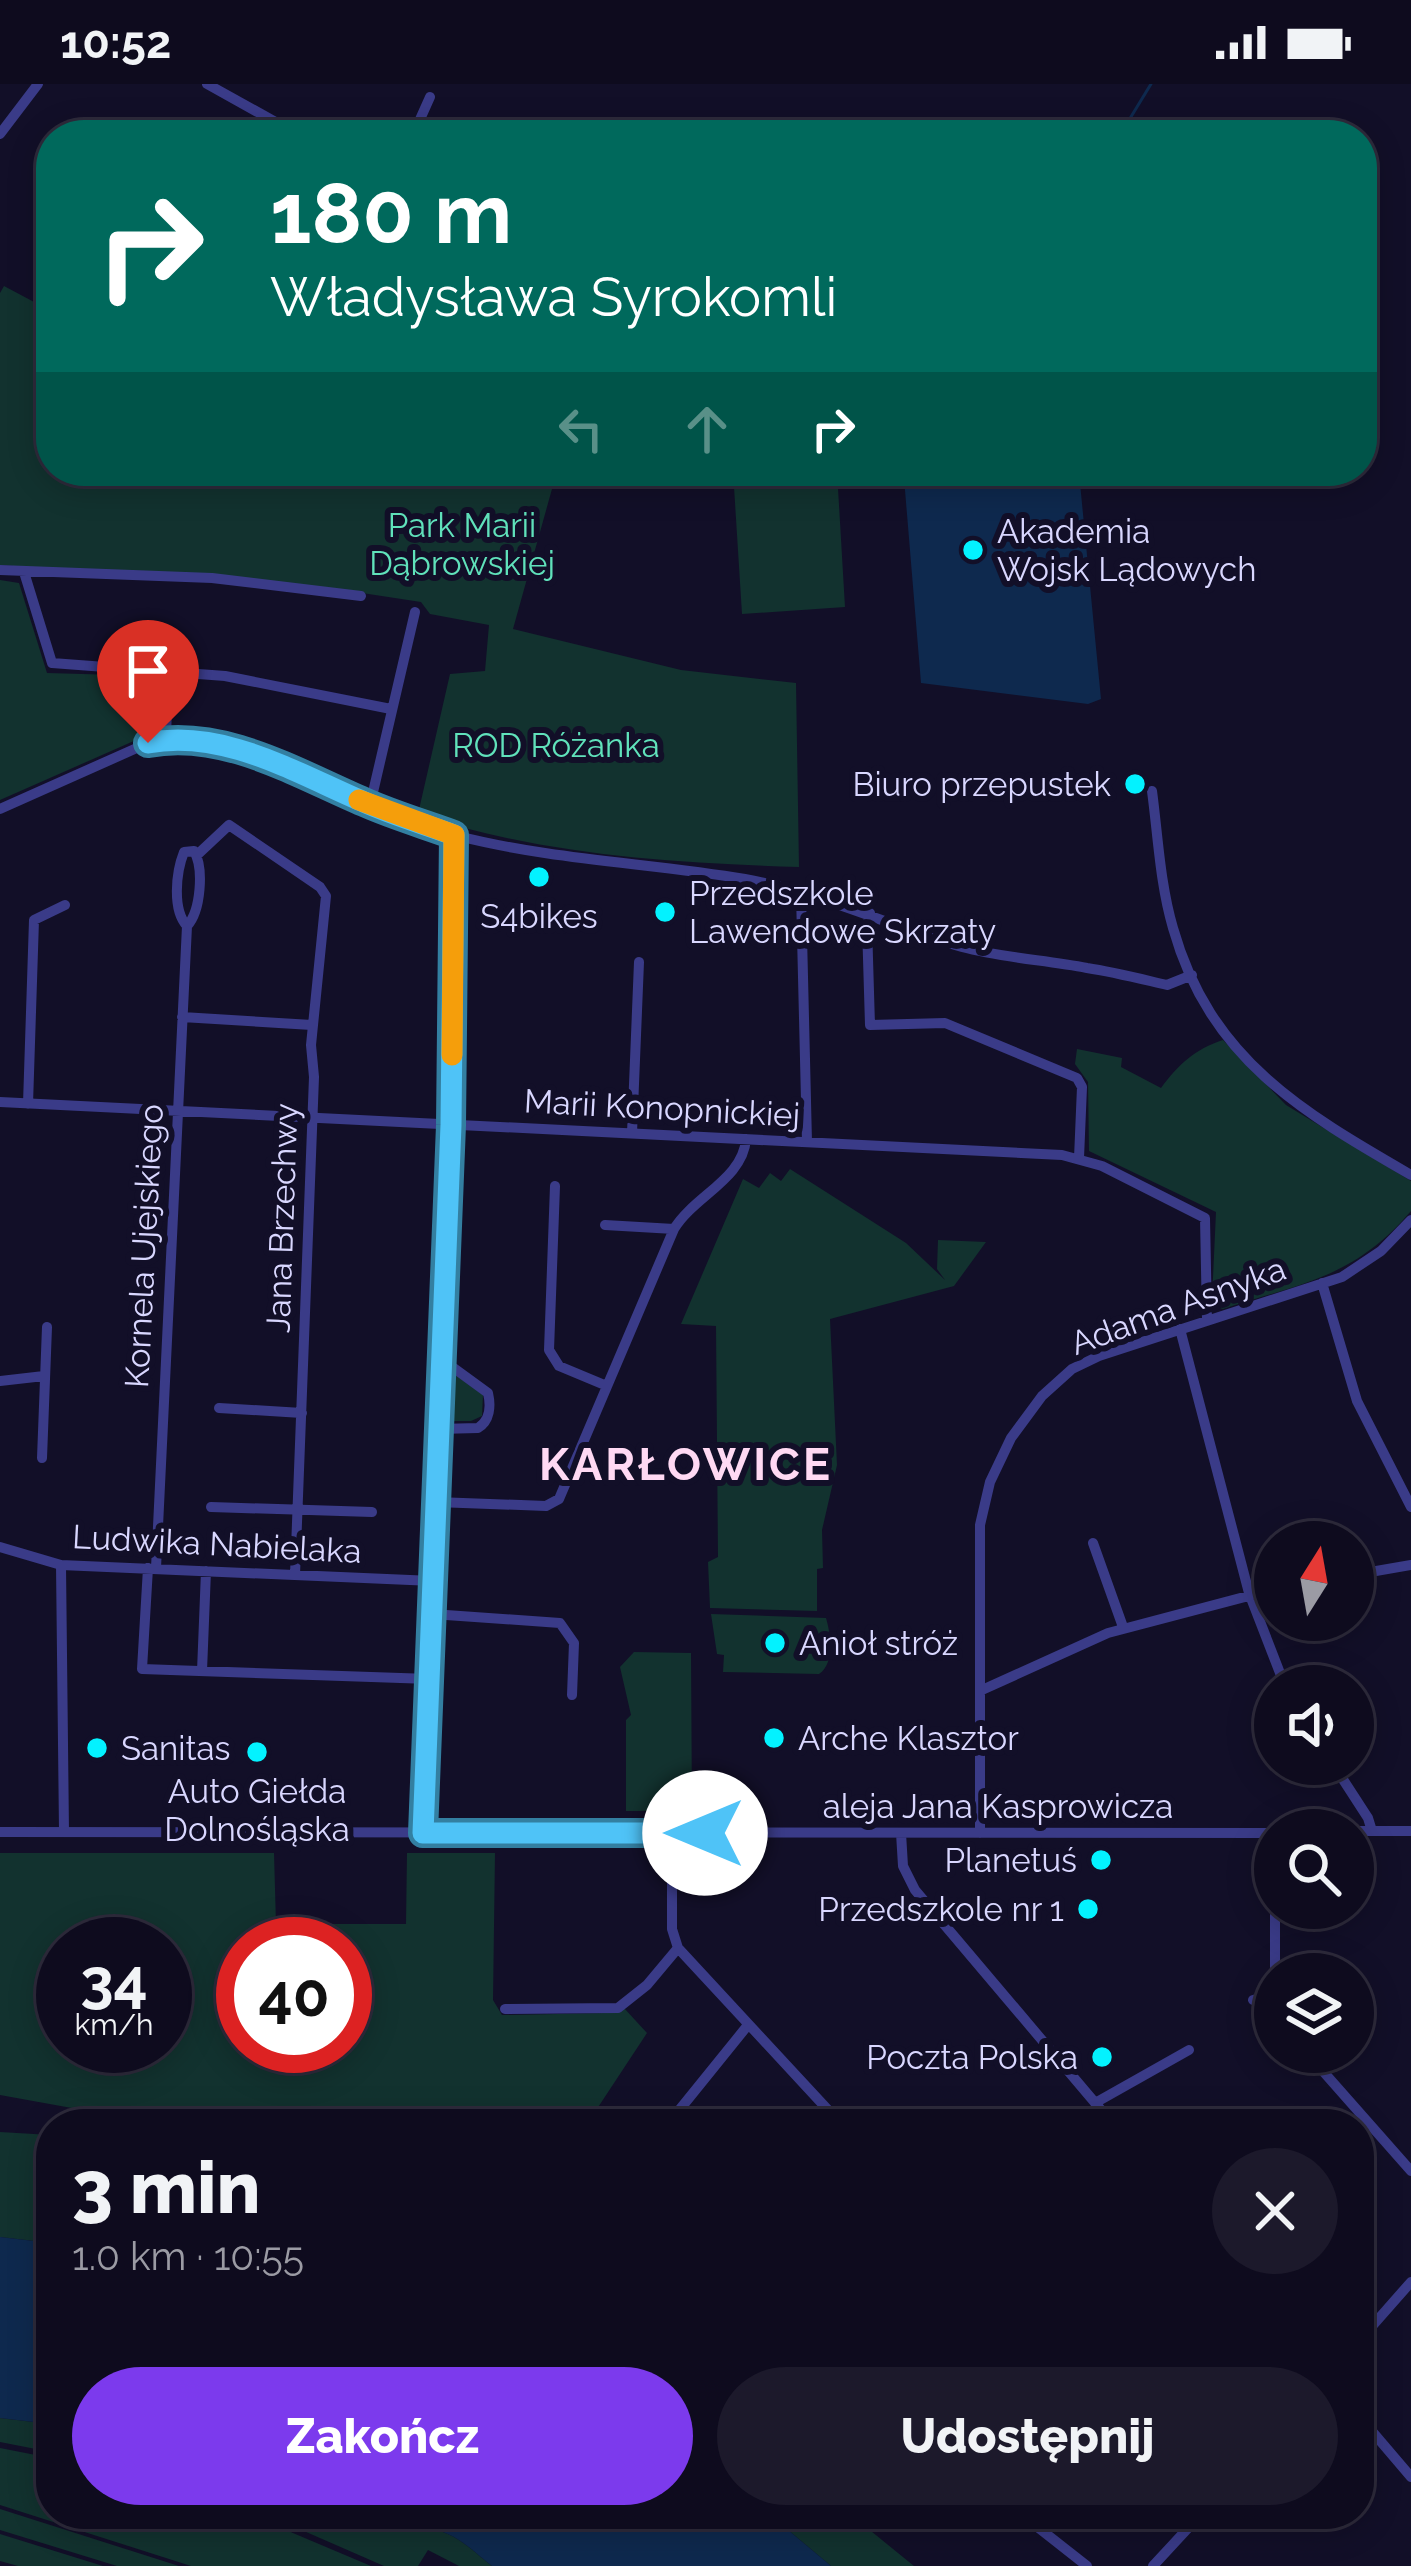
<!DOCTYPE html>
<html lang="pl">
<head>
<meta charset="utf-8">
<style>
	:root { --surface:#0e0b1e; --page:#1c192b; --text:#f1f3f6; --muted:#9b9ba4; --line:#2e2b3c; --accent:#7c3aed }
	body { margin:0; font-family:Raleway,sans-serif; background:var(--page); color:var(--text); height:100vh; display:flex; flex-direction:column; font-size:45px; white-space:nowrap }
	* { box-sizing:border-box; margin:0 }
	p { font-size:39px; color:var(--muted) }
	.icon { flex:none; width:66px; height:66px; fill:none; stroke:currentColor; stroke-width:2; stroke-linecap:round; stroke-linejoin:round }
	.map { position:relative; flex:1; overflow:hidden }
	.drawer { position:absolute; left:36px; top:2025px; width:1338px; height:420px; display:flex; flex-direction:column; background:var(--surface); border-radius:48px; box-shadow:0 6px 30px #0003,0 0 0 3px var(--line) }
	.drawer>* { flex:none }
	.banner { position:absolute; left:36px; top:36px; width:1341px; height:366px; border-radius:48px; box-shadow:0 6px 30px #0003,0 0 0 3px var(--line); background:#00695c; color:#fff; overflow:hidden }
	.needle { width:78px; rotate:11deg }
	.tools { position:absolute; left:1254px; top:1437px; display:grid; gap:24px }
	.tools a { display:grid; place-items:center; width:120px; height:120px; border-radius:50%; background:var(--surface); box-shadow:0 6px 30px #0003,0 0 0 3px var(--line); font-size:60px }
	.speed { position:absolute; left:36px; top:1833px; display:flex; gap:24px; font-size:60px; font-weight:700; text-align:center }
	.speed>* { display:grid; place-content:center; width:156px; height:156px; border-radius:50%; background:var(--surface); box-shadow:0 6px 30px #0003,0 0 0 3px var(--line); line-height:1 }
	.speed small { font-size:30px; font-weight:400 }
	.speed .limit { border:18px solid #d22; background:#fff; color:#111 }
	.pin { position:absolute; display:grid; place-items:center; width:102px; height:102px; color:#fff; margin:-123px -51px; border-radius:50% 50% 50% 0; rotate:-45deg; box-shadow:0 0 12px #0007 }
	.pin .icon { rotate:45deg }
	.me { position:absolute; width:132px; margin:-66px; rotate:270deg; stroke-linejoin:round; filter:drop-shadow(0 0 9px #0008) }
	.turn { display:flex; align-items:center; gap:42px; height:252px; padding:0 36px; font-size:54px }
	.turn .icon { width:156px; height:156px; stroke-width:2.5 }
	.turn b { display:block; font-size:84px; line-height:102px }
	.lanes { display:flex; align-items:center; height:114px; padding:0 36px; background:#0003; justify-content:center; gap:60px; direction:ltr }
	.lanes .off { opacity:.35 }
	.round { display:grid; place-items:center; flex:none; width:126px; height:126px; border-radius:63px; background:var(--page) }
	.head { display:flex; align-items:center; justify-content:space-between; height:204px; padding:0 36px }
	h1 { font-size:72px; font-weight:800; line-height:90px }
	.cta { display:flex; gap:24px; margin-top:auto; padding:24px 36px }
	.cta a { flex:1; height:138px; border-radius:72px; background:var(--accent); color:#fff; font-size:48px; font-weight:800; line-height:138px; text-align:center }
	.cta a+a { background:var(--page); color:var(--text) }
	.status { display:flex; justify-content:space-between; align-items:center; height:84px; padding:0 60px; background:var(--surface); direction:ltr }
	.status svg { height:33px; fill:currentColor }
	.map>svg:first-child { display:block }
	.green { fill:#12322f; fill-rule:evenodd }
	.water { fill:#0e294e }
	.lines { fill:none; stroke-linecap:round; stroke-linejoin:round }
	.stream { stroke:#0e294e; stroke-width:3 }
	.minor { stroke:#3a3b88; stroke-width:10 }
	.route-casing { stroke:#337fa1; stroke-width:30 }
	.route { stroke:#4fc3f7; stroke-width:21 }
	.slow { stroke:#f59e0b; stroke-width:21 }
	.poi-dot { fill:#03f2ff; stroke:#120f28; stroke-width:4.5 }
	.labels { text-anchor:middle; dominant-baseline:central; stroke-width:12; stroke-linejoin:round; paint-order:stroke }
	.park-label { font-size:33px; fill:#60e2bb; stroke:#120f28 }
	.poi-label { font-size:33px; fill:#d9d7ff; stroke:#120f28; text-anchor:start }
	.street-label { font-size:33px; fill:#d9d7ff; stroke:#120f28 }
	.district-label { font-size:45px; font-weight:bold; letter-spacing:3px; fill:#ffd9f3; stroke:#120f28 }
</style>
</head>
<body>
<div class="status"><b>10:52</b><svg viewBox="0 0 49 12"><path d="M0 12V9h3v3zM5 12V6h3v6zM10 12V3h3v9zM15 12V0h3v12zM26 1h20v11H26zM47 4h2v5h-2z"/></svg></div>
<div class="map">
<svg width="1411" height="2482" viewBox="0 0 1411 2482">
	<rect width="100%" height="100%" fill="#120f28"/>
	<path class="green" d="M4,202L51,227V387H557L513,545L681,586L796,599L799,783C670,779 541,771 418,730L450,590L485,587L489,541L430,530L421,518L349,507L0,481V209Z
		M733,387H837L845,523L742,530Z
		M0,496L19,499L47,589L153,592L160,598L158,645L152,649L0,716Z
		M1223,956L1286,1021L1411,1097V1127C1354,1194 1302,1199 1223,1225L1214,1222L1212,1215L1216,1128L1089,1067L1088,998L1075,980L1077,965L1122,974L1121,983L1161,1004C1178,981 1195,965 1223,956Z
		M790,1085L906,1159L945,1196L937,1185L938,1156L986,1158L954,1202L830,1235L837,1381L822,1446L823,1484L817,1485V1527L710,1524L708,1478L718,1473L716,1242L681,1240L743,1095L759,1104L770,1089L781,1097Z
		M453,1289L483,1311L482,1332L471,1337H447L449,1291Z
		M711,1530L826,1534C831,1551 835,1579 819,1590L723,1588L724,1571L717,1570Z
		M634,1568L691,1569L692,1727H626V1636L631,1631L620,1583Z
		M0,1769H274L276,1840H406L407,1769H495L493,1916L502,1931L607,1929L624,1924L647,1949L587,2040H160L0,2011ZM63,1860H165V1962H63ZM243,1860H345V1962H243Z
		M0,2048L51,2051V2159L0,2153Z
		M0,2334L51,2340V2368L0,2358Z
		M0,2364L51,2374V2430H248L371,2482H191L0,2421Z
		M0,2425L179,2482H117L0,2446Z
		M265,2430H377C399,2441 421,2440 443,2448C464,2456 475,2469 492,2482H459L428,2466L418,2482H384Z
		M769,2430H850L914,2482H831Z
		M0,2450L103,2482H18L0,2477Z"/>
	<path class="water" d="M904,394L1080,399L1101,615L1088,620L921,599Z
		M0,2153L51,2159V2340L0,2334Z
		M377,2430H769L831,2482H492C475,2469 464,2456 443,2448C421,2440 398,2442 377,2430Z"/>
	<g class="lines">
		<path class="stream" d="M1126,41L1151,0"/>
		<path class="minor" d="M207,0L299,51
			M0,50L38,0
			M413,51L430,13
			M0,486L212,494L361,512
			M24,488L52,579L225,592L391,625
			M166,656L168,586
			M1152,707C1158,752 1160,800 1173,844C1210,975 1302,1028 1411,1091
			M370,721L415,528
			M0,725L148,659C251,639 361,728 458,752C553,776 649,779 745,795C821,809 889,842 962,863C1003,874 1046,876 1087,884C1114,888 1141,895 1167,901L1192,891
			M197,771L229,741L320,803L326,812L311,961L314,993L295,1491
			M801,810L807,1058
			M870,829L867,841L870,941L945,939L1077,994L1082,1003L1079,1074
			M182,933L312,941
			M0,1018L1062,1071L1102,1082L1205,1134L1207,1236
			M28,1020L34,836L65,821
			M632,1049L639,878
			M555,1102L549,1266L559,1282L607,1302
			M605,1141L674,1145
			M1322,1199L1357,1317L1411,1423
			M1180,1245L1249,1509L1285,1602
			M0,1297L44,1292
			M219,1324L302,1329
			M439,1345L478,1344C490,1337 491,1322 488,1309L451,1282L441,1280
			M42,1374L47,1243
			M436,1418L546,1422L559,1415L674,1145C694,1112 743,1095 746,1055
			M211,1423L372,1428
			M1093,1459L1123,1543
			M0,1463L61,1481L433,1497
			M61,1481L64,1748
			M148,1484L142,1585L430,1595
			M156,1484L187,842C201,827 204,784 194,767L184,768C176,788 172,826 187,842
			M1353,1491L1411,1481
			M432,1530L560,1539L574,1559L572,1611
			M202,1587L206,1487
			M982,1606L1108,1549L1275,1505
			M1333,1680L1368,1734L1372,1747
			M1353,1747H1411
			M0,1748L1275,1749
			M423,1749L451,1041L454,751
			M672,1749V1845L678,1864L841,2040
			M901,1749L903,1782L915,1806L1113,2040
			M980,1749V1441L990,1398L1011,1354L1042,1312L1072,1285L1099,1272L1342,1193L1381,1167L1411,1136
			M1253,1916L1275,1910V1819
			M505,1925L618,1924L647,1901L678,1864
			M1306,1968L1411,2087
			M1095,2019L1189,1966
			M668,2040L748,1941
			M1082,2040L1100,2025
			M1359,2257L1411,2198
			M1359,2332L1411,2393
			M1021,2430L1087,2482
			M1153,2482L1201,2430"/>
	</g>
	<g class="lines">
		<defs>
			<path id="route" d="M148,659C223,644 298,690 364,718C393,731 424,740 454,751L451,1041L423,1749H705"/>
		</defs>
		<use href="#route" class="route-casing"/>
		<use href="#route" class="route"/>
		<path class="slow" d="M359,716L454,751L452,971"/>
	</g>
	<g class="poi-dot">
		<circle cx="973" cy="466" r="12"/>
		<circle cx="1135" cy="700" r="12"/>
		<circle cx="539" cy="793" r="12"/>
		<circle cx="665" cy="828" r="12"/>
		<circle cx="775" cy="1559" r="12"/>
		<circle cx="774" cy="1654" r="12"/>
		<circle cx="97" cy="1664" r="12"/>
		<circle cx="257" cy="1668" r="12"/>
		<circle cx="1101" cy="1776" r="12"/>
		<circle cx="1088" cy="1825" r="12"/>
		<circle cx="1102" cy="1973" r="12"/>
	</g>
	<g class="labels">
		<g class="park-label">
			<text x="462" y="441">Park Marii<tspan x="462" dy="38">Dąbrowskiej</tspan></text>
			<text x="556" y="661">ROD Różanka</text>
		</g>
		<g class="poi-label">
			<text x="997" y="447">Akademia<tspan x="997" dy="38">Wojsk Lądowych</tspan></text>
			<text x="1111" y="700" text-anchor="end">Biuro przepustek</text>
			<text x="689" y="809">Przedszkole<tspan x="689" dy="38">Lawendowe Skrzaty</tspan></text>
			<text x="539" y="832" text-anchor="middle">S4bikes</text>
			<text x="799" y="1559">Anioł stróż</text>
			<text x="798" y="1654">Arche Klasztor</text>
			<text x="121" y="1664">Sanitas</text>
			<text x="257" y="1707" text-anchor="middle">Auto Giełda<tspan x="257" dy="38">Dolnośląska</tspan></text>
			<text x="1077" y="1776" text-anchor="end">Planetuś</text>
			<text x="1064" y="1825" text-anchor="end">Przedszkole nr 1</text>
			<text x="1078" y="1973" text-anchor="end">Poczta Polska</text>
		</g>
		<g class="street-label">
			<text transform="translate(662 1024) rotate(3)">Marii Konopnickiej</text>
			<text transform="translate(282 1134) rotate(-88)">Jana Brzechwy</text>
			<text transform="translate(144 1162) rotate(-87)">Kornela Ujejskiego</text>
			<text transform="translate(1178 1222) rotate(-20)">Adama Asnyka</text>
			<text transform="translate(217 1460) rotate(3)">Ludwika Nabielaka</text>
			<text x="998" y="1722">aleja Jana Kasprowicza</text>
		</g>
		<g class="district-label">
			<text x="686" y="1380">KARŁOWICE</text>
		</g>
	</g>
</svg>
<div class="tools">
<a><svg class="needle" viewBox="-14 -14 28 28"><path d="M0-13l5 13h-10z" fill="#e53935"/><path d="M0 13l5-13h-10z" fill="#9b9ba4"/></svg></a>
<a><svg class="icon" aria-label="sound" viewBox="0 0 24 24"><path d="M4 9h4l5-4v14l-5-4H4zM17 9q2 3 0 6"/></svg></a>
<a><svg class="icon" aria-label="search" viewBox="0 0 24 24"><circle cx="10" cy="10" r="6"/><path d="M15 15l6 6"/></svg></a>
<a><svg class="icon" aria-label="layers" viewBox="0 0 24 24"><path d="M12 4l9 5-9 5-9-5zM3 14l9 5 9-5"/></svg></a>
</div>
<div class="speed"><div>34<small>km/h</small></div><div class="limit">40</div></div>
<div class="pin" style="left:148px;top:659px;background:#d93025"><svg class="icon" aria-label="arrive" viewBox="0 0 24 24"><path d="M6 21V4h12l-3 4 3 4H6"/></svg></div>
<svg class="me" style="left:705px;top:1749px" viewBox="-20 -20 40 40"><circle r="19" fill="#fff"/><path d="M0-13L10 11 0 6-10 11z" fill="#4fc3f7"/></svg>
<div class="banner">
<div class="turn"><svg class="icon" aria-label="right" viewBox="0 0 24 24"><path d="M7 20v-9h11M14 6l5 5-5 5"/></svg><div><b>180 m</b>Władysława Syrokomli</div></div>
<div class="lanes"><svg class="icon off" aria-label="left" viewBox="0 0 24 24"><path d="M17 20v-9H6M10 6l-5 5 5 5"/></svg><svg class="icon off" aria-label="ahead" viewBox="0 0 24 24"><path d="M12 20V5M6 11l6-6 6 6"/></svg><svg class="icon" aria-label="right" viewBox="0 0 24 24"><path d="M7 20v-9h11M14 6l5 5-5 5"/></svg></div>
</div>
<section class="drawer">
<div class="head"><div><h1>3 min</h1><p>1.0 km · 10:55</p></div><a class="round"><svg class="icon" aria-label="close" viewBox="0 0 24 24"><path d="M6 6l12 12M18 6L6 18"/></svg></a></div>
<div class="cta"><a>Zakończ</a><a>Udostępnij</a></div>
</section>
</div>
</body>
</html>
